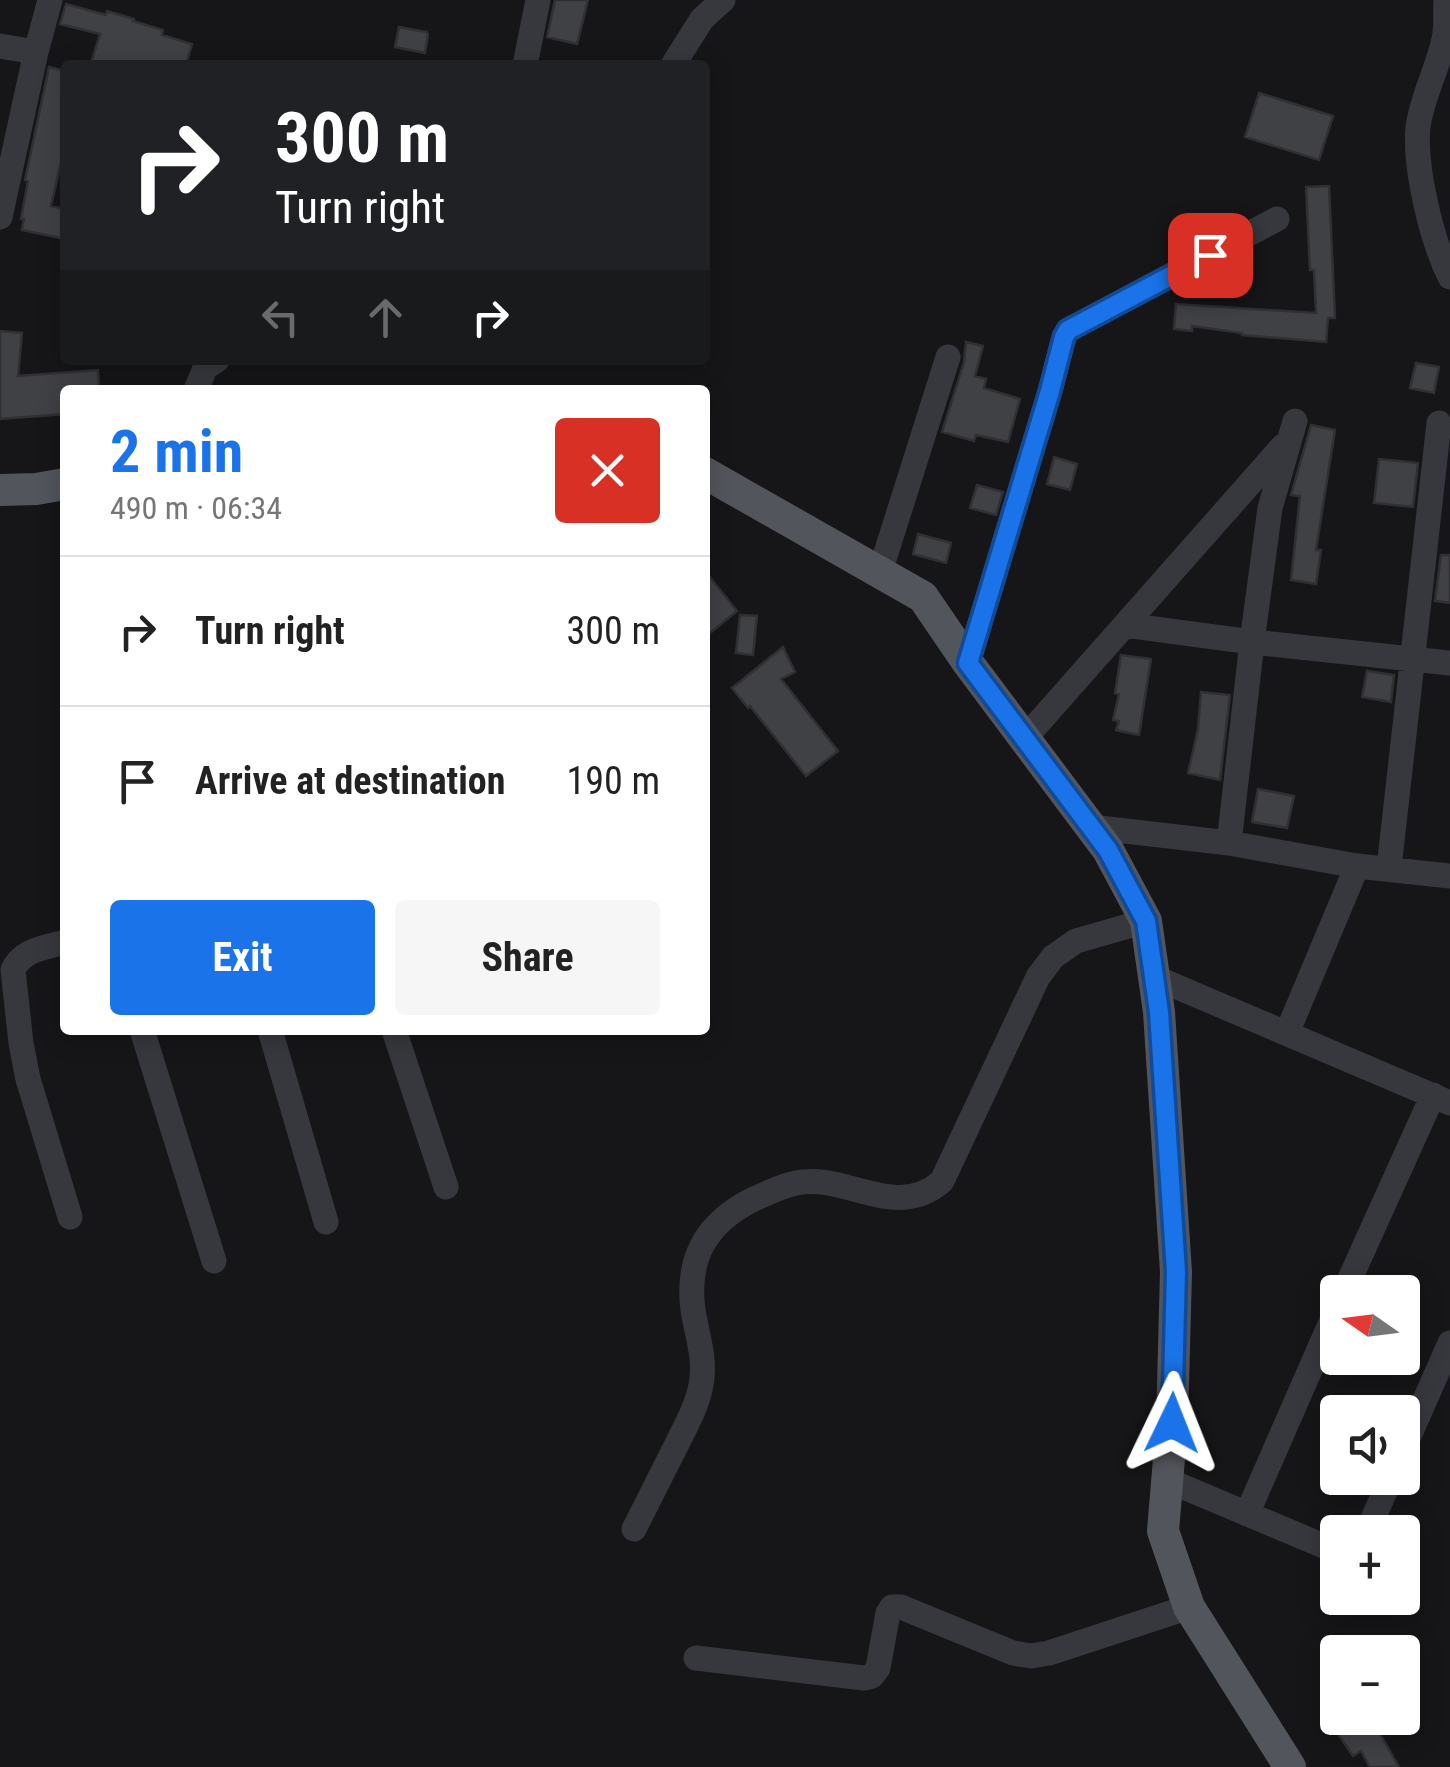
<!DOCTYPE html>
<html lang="en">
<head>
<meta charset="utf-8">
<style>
	:root { --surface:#fff; --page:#f6f6f6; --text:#222; --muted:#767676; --line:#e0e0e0; --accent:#1a73e8 }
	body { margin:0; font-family:"Roboto Condensed",sans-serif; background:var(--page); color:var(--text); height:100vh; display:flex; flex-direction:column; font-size:38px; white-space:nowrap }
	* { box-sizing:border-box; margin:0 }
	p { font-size:32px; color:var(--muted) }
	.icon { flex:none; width:55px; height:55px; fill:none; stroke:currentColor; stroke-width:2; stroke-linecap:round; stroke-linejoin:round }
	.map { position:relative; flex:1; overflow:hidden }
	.details { position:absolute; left:60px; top:385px; width:650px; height:650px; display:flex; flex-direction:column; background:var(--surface); border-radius:10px; box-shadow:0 5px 25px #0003 }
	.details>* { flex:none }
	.top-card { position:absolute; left:60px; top:60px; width:650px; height:305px; border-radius:10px; box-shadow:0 5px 25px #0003; background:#202124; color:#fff; overflow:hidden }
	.needle { width:65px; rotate:284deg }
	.tools { position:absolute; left:1320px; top:1275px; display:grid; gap:20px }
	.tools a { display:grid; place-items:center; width:100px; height:100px; border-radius:10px; background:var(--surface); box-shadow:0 5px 25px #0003; font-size:50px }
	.pin { position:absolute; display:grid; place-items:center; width:85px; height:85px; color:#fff; margin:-42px; border-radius:20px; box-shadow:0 5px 15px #0006 }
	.me { position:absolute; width:110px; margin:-55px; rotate:2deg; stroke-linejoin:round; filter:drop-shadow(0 0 8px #0008) }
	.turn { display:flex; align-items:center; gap:35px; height:210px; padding:0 50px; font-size:45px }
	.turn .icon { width:130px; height:130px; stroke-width:2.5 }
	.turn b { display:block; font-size:70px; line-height:85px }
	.lanes { display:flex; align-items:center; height:95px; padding:0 50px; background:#0003; justify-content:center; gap:50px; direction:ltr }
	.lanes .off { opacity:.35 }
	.round { display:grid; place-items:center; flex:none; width:105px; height:105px; border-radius:10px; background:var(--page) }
	.headline { display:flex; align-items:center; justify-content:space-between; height:170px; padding:0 50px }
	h1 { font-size:60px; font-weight:700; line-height:75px; color:var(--accent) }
	.primary-button { display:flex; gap:20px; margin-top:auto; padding:20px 50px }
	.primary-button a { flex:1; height:115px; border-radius:10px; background:var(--accent); color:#fff; font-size:40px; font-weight:700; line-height:115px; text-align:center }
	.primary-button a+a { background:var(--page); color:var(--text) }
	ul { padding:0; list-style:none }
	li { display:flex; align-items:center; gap:30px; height:150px; padding:0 50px; border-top:2px solid var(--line) }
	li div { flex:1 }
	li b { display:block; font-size:38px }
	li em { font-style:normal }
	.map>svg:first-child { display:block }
	.building { fill:#404145; stroke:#303034; stroke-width:2.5 }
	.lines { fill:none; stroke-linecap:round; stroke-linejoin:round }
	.minor { stroke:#37383d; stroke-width:25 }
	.major { stroke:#53555c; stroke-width:32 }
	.route-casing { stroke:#114b97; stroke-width:25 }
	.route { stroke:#1a73e8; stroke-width:18 }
</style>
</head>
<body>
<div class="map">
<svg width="1450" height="1767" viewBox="0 0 1450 1767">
	<rect width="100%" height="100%" fill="#161618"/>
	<path class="building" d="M555,0H588L577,44L547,37Z
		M66,4L106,15L107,11L134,19L133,21L163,30L162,35L192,44L186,65H109L92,60L100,34L60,24Z
		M399,27L427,32L428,35L425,53L395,47Z
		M49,67L65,71V145L51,206L65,209V239L22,230L24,219H21L28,181L25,180Z
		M1259,93L1333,116L1319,160L1245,137Z
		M1329,186L1335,318H1328L1326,342L1242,335V333L1192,326V331L1174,329L1176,304L1316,313L1314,270H1310L1306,187Z
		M0,331L22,333L18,376L98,370L99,390H65V414L0,419Z
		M966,342L983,346L975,376L986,379L984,388L1020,399L1008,442L976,435L974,441L942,432L964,362Z
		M1416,363L1439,367L1434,393L1410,388Z
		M1311,425L1335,430L1316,550H1321L1316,584L1291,580L1300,496L1291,495Z
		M1054,457L1077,464L1070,490L1047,484Z
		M1379,459L1418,463L1413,507L1374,503Z
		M977,485L1003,492L996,515L970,508Z
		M918,534L951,543L946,563L913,554Z
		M1441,555H1450V603L1435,601Z
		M705,571L737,611L705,637Z
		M740,615L757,616L753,655L736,653Z
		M783,647L795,672L781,679L838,751L806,776L750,706L748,708L732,688Z
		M1121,655L1151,659L1139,735L1116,730L1119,721L1113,720L1119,694L1115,693Z
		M1367,671L1394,675L1391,702L1362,697Z
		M1201,692L1230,695L1220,780L1188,773L1198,729Z
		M1258,789L1294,796L1287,828L1252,822Z
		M1356,1718H1371L1399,1767H1370L1361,1751L1353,1756L1336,1731Z"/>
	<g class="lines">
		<path class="minor" d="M1446,0C1445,12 1447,26 1444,39C1438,69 1422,96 1418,127C1414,168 1432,241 1450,277
			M0,46L36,52
			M525,65L538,0
			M673,65L702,19L723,0
			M0,217L36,52L50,0
			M196,390L205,368L217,360
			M880,572L948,357
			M1125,625L1252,642L1450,663
			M968,663L1050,391L1064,337L1068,330L1277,219
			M1025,738L1283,446
			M1091,827L1229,843L1357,866L1450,876
			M1229,843L1252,642L1270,508L1295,421
			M1389,868L1439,423
			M65,942C45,948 22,949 13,970L21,1043L28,1079L70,1217
			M1154,977L1450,1103
			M142,1030L214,1261
			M270,1030L326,1222
			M394,1030L446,1187
			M1287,1033L1357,866
			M1344,1292L1433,1095
			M1402,1452L1450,1343
			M1167,1480L1338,1552
			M1247,1514L1338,1306
			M634,1529C648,1502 661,1475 675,1448C685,1427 697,1407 701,1385C706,1358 697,1336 693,1310C686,1257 707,1222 754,1199C768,1193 781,1186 796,1183C845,1172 896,1222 942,1181L1038,977L1053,957L1076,941L1146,921
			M1367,1532L1391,1478
			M696,1658L864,1678L872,1676L878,1668L888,1613L892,1607H901L1013,1653L1031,1656L1049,1653L1189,1607"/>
		<path class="major" d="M705,473L923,597L968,663L1108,850L1146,921L1159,1012L1176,1272L1172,1423L1163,1531L1189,1607L1290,1767
			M0,490L36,489L65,484"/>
	</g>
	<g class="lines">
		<defs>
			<path id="route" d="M1172,1423L1176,1272L1159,1012L1146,921L1108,850L968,663L1050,391L1064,337L1068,330L1074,327L1210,255"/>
		</defs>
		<use href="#route" class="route-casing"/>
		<use href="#route" class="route"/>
	</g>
</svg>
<div class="tools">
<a><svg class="needle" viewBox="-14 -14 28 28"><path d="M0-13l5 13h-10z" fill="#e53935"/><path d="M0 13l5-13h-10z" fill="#767676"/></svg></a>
<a><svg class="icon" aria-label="sound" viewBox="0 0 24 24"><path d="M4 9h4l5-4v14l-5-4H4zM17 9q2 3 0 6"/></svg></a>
<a>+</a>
<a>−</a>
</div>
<div class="pin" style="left:1210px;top:255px;background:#d93025"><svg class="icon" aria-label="arrive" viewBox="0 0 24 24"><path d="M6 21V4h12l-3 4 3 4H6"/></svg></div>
<svg class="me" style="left:1172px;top:1423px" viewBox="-20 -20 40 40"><path d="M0-17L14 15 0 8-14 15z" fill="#1a73e8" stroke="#fff" stroke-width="4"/></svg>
<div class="top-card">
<div class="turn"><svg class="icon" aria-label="right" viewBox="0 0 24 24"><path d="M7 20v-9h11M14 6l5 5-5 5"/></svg><div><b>300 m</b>Turn right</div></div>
<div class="lanes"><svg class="icon off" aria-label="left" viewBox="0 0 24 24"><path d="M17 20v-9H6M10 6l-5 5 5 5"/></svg><svg class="icon off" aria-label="ahead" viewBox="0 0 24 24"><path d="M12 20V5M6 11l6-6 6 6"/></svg><svg class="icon" aria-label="right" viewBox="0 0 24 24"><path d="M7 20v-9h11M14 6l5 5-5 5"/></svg></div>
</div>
<section class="details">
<div class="headline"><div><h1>2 min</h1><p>490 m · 06:34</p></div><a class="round" style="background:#d93025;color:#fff"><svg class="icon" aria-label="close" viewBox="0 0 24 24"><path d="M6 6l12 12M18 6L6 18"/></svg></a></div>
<ul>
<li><svg class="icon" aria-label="right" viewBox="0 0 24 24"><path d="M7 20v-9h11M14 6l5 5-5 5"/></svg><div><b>Turn right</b></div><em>300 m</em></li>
<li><svg class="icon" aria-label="arrive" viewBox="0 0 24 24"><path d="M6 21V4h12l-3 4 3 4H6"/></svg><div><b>Arrive at destination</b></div><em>190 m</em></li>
</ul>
<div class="primary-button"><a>Exit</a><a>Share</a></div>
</section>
</div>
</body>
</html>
